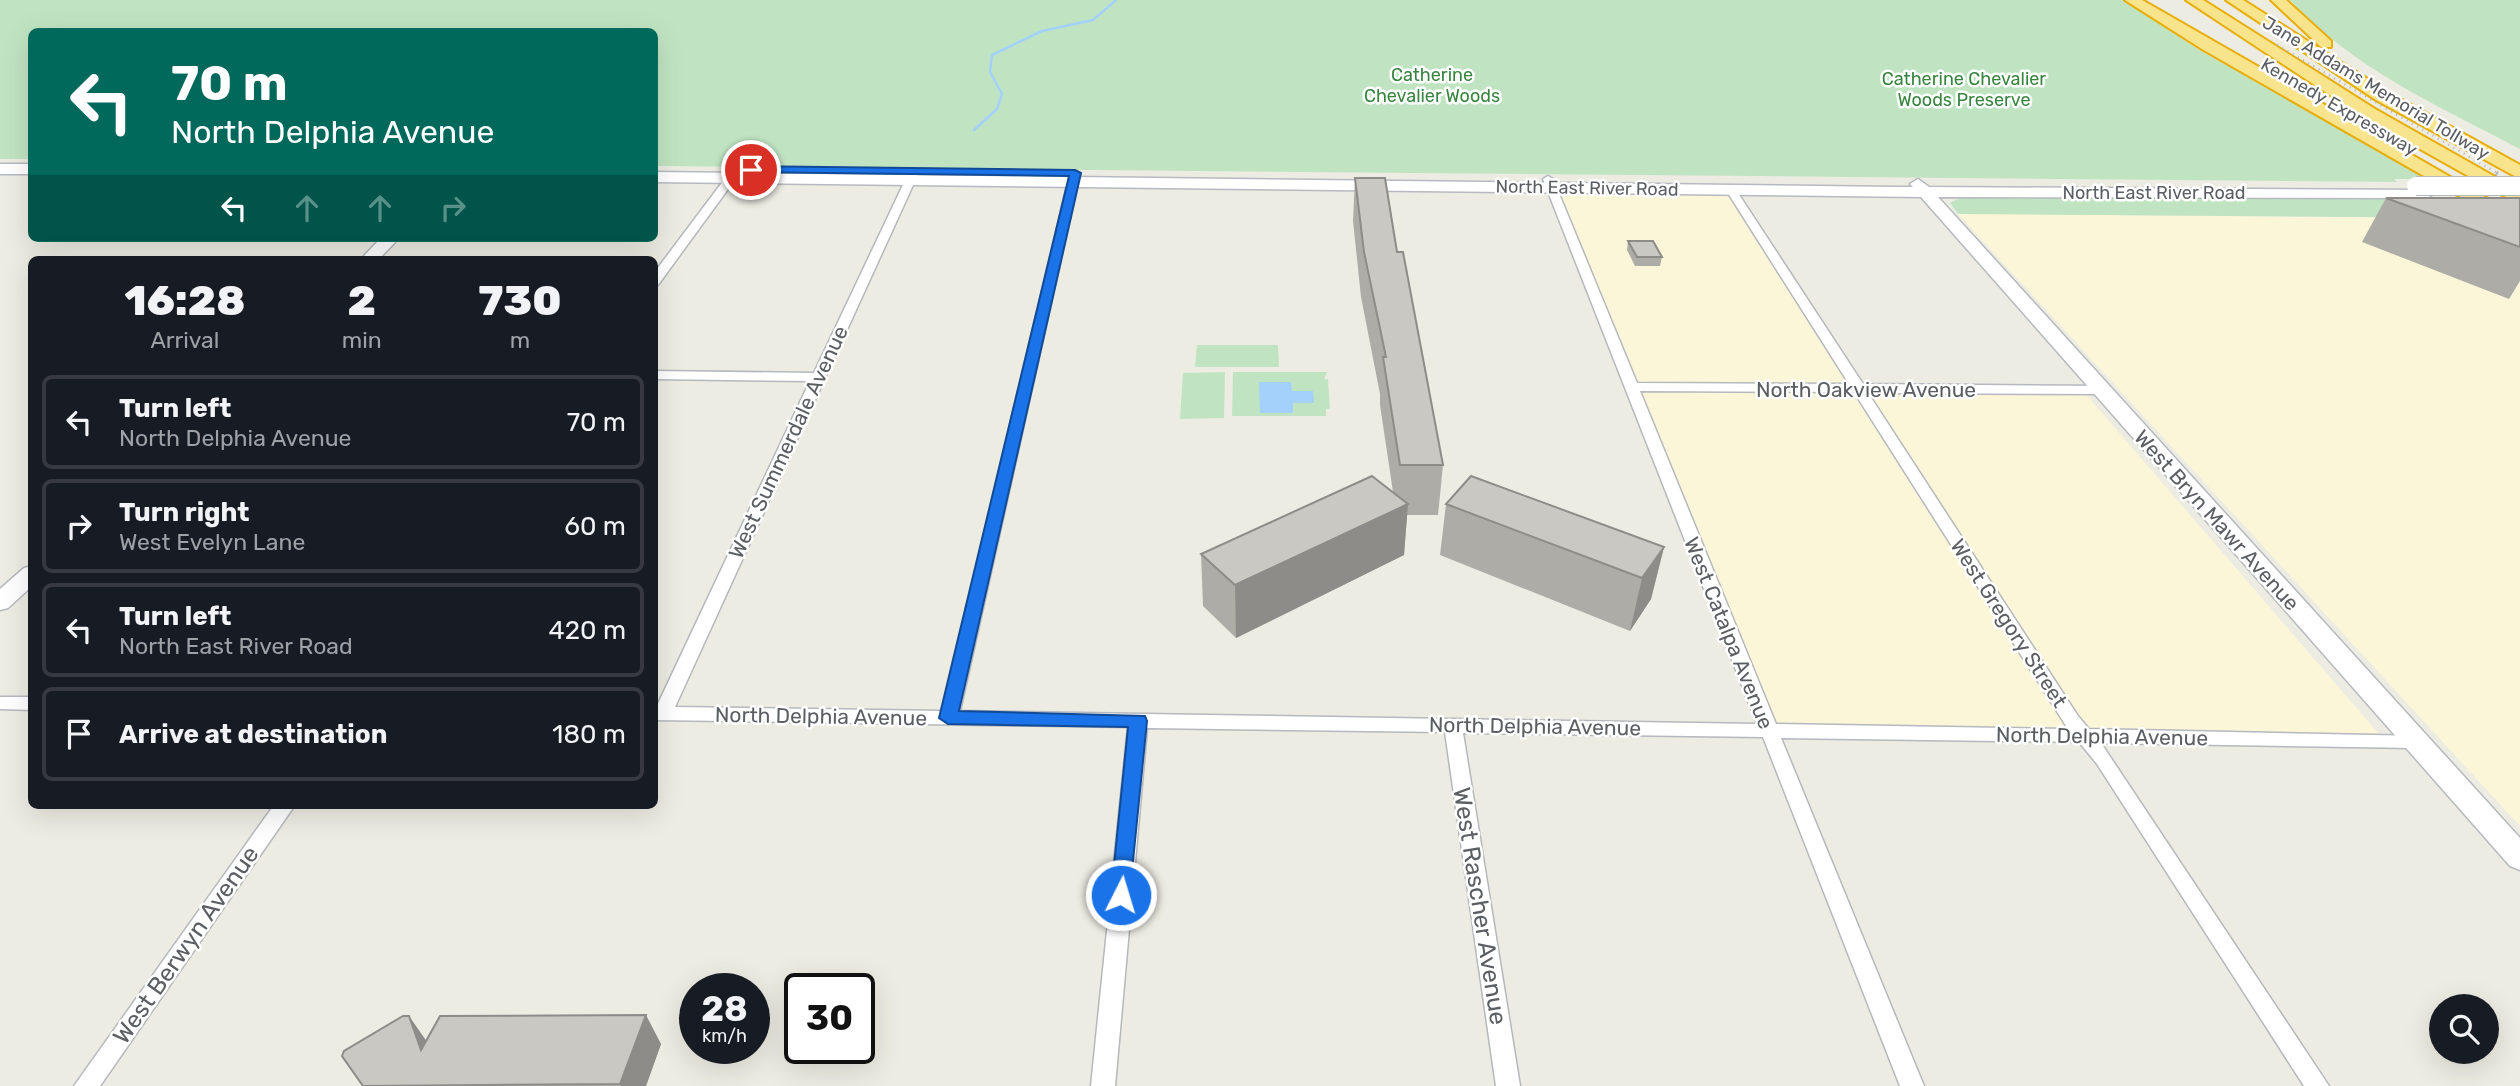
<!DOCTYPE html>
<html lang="en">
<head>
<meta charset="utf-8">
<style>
	:root { --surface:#171b24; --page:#20242c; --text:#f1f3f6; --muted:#9ea1a6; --line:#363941 }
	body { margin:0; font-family:Rubik,sans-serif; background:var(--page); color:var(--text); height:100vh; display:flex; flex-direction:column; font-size:26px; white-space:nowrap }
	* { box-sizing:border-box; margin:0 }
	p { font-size:23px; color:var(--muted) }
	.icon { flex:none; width:38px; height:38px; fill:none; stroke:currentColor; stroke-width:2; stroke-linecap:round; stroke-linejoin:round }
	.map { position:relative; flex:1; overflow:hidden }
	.sheet { position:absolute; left:28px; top:256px; width:630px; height:553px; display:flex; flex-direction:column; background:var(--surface); border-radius:10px; box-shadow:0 7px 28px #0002 }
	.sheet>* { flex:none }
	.hud { position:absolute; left:28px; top:28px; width:630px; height:214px; border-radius:10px; box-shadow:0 7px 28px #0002; background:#00695c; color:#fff; overflow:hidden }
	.controls { position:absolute; left:2429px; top:994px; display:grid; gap:14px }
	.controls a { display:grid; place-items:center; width:70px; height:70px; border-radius:50%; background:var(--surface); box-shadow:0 7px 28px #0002; font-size:35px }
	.speed { position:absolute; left:679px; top:973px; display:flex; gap:14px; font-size:35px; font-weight:700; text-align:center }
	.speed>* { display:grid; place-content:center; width:91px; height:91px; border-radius:50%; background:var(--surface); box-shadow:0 7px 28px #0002; line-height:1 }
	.speed small { font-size:18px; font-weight:400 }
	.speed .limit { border:4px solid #111; border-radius:10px; background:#fff; color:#111 }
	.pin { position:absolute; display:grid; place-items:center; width:60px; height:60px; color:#fff; margin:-30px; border:4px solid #fff; border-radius:50%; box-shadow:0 2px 7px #0007 }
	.me { position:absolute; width:77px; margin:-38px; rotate:5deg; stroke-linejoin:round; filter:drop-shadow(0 0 5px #0008) }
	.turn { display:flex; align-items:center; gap:24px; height:147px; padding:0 28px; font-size:32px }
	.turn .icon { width:91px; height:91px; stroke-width:2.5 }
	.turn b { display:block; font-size:49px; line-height:60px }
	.lanes { display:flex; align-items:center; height:66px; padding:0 28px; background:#0003; justify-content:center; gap:35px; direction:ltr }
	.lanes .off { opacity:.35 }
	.eta { display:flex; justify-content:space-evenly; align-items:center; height:119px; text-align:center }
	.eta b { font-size:42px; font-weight:800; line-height:49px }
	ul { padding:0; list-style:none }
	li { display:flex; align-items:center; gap:21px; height:94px; margin:0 14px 10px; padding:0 14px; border:4px solid var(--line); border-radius:10px }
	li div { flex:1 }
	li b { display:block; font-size:26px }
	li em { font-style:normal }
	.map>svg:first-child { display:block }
	.commercial { fill:#fcf6d9 }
	.green { fill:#c0e4c2 }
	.water { fill:#a4d1fc }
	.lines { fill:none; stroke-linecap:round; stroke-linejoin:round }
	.stream { stroke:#a4d1fc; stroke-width:2.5 }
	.street-casing { stroke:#b5b8bd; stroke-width:3 }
	.secondary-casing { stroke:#b6b9bf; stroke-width:3 }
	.highway-casing { stroke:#e8ae08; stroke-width:4 }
	.street { fill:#fff; fill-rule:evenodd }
	.secondary { fill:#fff; fill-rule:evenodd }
	.highway { fill:#f9e48e; fill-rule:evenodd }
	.rail-far1 { stroke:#b4b5b5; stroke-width:2.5; stroke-dasharray:1 5; stroke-linecap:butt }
	.rail { stroke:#b4b5b5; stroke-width:4.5; stroke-dasharray:2 7; stroke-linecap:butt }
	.secondary-bridge-casing { stroke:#b6b9bf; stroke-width:20; stroke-linecap:butt }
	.secondary-bridge { stroke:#fff; stroke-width:18 }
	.wall { fill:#aeaca7 }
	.shaded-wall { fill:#8d8c88 }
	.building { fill:#cac8c2; stroke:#8d8c88; stroke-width:2 }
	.route { fill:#1a73e8; stroke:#114b97; stroke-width:2 }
	.labels { text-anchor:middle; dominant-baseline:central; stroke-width:5; stroke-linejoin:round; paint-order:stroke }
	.far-park-label { font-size:18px; fill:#388540; stroke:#fff }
	.far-street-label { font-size:18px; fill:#5b5e63; stroke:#fff }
	.street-label { font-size:21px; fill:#5b5e63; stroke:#fff }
	.near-street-label { font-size:24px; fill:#5b5e63; stroke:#fff }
</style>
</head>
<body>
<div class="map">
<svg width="2520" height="1086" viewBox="0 0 2520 1086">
	<rect width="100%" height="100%" fill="#edece3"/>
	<path class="commercial" d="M1555,191L1734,193L1859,390L2083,391L2379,734L1773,731Z
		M1958,214L2473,218L2520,245V826Z"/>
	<path class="green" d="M0,0H2123C2165,26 2199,54 2242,72L2426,179H2394L2397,182L655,166L654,32H32L31,159H0Z
		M2290,0H2520V149C2440,107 2352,68 2290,0Z
		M1966,195L2459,198L2520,234L2473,218L1958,214L1950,203Z
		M1197,345H1278L1279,367H1195Z
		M1225,372L1224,418L1180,419L1183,373Z
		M1233,372H1327L1324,379H1328L1330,409H1326V416H1232Z"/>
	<path class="water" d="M1259,382H1291L1292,391H1313L1314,403H1293V413H1260Z"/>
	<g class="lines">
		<path class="stream" d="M974,130L997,109L1002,94L990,72L992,55L1042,31L1093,20L1116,0"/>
		<defs>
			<path id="street" d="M733,168L742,170L658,285H654V273Z
				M910,170L919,172L675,707L942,711L1070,173L1075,170L1080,173L960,711L1757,724L1543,179L1548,176L1553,179L1637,383L1849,384L1726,190L1731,187L1736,190L1863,384L2102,386L2109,390L2102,394L1868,393L2078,716L2089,729L2422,736L2424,741L2422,746L2415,748L2101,743L2329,1086H2304L2097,764L2079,742L1781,738L1924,1086H1900L1763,737L1463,733L1520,1086H1496L1445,732L1147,728L1115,1086H1091L1128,727L654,720V706H657L810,381L654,379V371L814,373ZM1640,391L1854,392L2068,729L1776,724Z
				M0,697H32V710L0,709Z
				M274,805H295L100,1086H74Z"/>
			<path id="secondary" d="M0,164H32V174H0Z
				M654,172L1896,187H1913L1910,184L1918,179L1929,187L2432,190L2435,193L2427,198L1938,197L2520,838V870L2510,866L1921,197L654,182Z
				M381,238H399L379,259H361Z
				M32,566V586L8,608L0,610V589L24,568Z"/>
			<path id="highway" d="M2125,0H2142L2520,217V231L2202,49Z
				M2186,0H2203L2375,109L2520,191V205L2363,117Z
				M2226,0H2243L2388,92L2520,165V179L2376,100Z
				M2271,0H2286L2331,41V47H2321Z"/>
		</defs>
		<use href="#street" class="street-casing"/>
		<use href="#secondary" class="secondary-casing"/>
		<use href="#highway" class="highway-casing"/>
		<use href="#street" class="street"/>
		<use href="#secondary" class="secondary"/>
		<use href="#highway" class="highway"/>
		<path class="rail-far1" d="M2277,45L2499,174"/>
		<path class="rail" d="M2496,173L2520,187"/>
		<defs>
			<path id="secondary-bridge" d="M2416,186H2520"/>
		</defs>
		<use href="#secondary-bridge" class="secondary-bridge-casing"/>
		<use href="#secondary-bridge" class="secondary-bridge"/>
	</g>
	<path class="wall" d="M1355,178L1397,252L1443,465L1438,515H1407L1404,555L1236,638L1203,606L1201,554L1393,492L1380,405V394L1361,297L1353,221Z
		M2386,198H2520V281L2509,299L2362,242Z
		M1628,241L1662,257L1660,266H1635L1627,250Z
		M1446,504L1664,547L1651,599L1630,631L1440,555Z
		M426,1041L661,1044L646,1086H363Z"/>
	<path class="shaded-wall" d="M1408,504L1404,555L1236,638L1235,585Z
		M1664,547L1651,599L1630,631L1642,578Z
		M646,1015L661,1044L646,1086H621L620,1084Z
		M409,1016L430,1046L421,1050Z"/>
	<path class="building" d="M1355,178H1385L1397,252H1403L1443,465H1400L1383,357H1386L1364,252Z
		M2386,198H2520V247Z
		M1628,241H1653L1662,257H1637Z
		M1372,476L1408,504L1235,585L1201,554Z
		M1471,476L1664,547L1642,578L1446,504Z
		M646,1015L620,1084L363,1086L342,1056L344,1051L403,1016H409L421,1050L440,1016Z"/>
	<path class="route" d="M751,166L1075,170L1081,173L959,711L1145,716L1147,721L1129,901L1121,904L1114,901L1111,895L1128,727L948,724L939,718L1069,176L748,172V167Z"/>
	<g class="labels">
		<g class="far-park-label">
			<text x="1432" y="75">Catherine<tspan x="1432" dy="21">Chevalier Woods</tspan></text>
			<text x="1964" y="79">Catherine Chevalier<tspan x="1964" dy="21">Woods Preserve</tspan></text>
		</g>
		<g class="far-street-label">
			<text transform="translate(2376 88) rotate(31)">Jane Addams Memorial Tollway</text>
			<text transform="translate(2339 107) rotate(30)">Kennedy Expressway</text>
			<text transform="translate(1587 188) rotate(1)">North East River Road</text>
			<text x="2154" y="193">North East River Road</text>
		</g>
		<g class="street-label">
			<text x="1866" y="389">North Oakview Avenue</text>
			<text transform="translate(788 442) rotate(-65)">West Summerdale Avenue</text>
			<text transform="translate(2217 520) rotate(48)">West Bryn Mawr Avenue</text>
			<text transform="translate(2009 623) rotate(57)">West Gregory Street</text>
			<text transform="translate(1729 633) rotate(68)">West Catalpa Avenue</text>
			<text transform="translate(821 716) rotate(1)">North Delphia Avenue</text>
			<text transform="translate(1535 726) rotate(1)">North Delphia Avenue</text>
			<text transform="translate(2102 736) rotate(1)">North Delphia Avenue</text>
		</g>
		<g class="near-street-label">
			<text transform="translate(1480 906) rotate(81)">West Rascher Avenue</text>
			<text transform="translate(186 945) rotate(-55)">West Berwyn Avenue</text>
		</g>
	</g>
</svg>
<div class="controls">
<a><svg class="icon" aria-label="search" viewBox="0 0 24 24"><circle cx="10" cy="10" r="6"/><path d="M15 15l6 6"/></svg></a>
</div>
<div class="speed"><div>28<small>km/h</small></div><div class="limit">30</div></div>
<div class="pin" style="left:751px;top:170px;background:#d93025"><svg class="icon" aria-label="arrive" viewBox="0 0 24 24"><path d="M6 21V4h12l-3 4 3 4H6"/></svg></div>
<svg class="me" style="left:1121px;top:895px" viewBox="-20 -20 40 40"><circle r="17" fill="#1a73e8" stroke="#fff" stroke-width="3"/><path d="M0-11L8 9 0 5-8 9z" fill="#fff"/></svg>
<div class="hud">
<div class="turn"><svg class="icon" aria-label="left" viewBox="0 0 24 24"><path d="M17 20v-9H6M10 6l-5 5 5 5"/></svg><div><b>70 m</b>North Delphia Avenue</div></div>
<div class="lanes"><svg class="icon" aria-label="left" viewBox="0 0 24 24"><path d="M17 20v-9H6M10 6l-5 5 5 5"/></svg><svg class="icon off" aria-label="ahead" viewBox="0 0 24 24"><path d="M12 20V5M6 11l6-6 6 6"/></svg><svg class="icon off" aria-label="ahead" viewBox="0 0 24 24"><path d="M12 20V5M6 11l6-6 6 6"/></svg><svg class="icon off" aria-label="right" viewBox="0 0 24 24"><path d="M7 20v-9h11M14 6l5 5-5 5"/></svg></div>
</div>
<section class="sheet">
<div class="eta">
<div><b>16:28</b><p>Arrival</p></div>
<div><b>2</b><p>min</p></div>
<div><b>730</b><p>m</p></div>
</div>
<ul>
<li><svg class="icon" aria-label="left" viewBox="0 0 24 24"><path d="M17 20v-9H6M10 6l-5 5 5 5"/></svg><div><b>Turn left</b><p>North Delphia Avenue</p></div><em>70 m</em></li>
<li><svg class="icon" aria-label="right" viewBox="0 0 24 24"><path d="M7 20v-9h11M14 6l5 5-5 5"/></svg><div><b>Turn right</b><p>West Evelyn Lane</p></div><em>60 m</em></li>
<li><svg class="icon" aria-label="left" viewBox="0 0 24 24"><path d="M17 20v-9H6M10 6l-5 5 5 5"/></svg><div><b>Turn left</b><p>North East River Road</p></div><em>420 m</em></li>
<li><svg class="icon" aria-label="arrive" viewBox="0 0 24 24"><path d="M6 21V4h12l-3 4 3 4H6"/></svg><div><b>Arrive at destination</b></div><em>180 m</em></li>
</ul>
</section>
</div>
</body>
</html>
